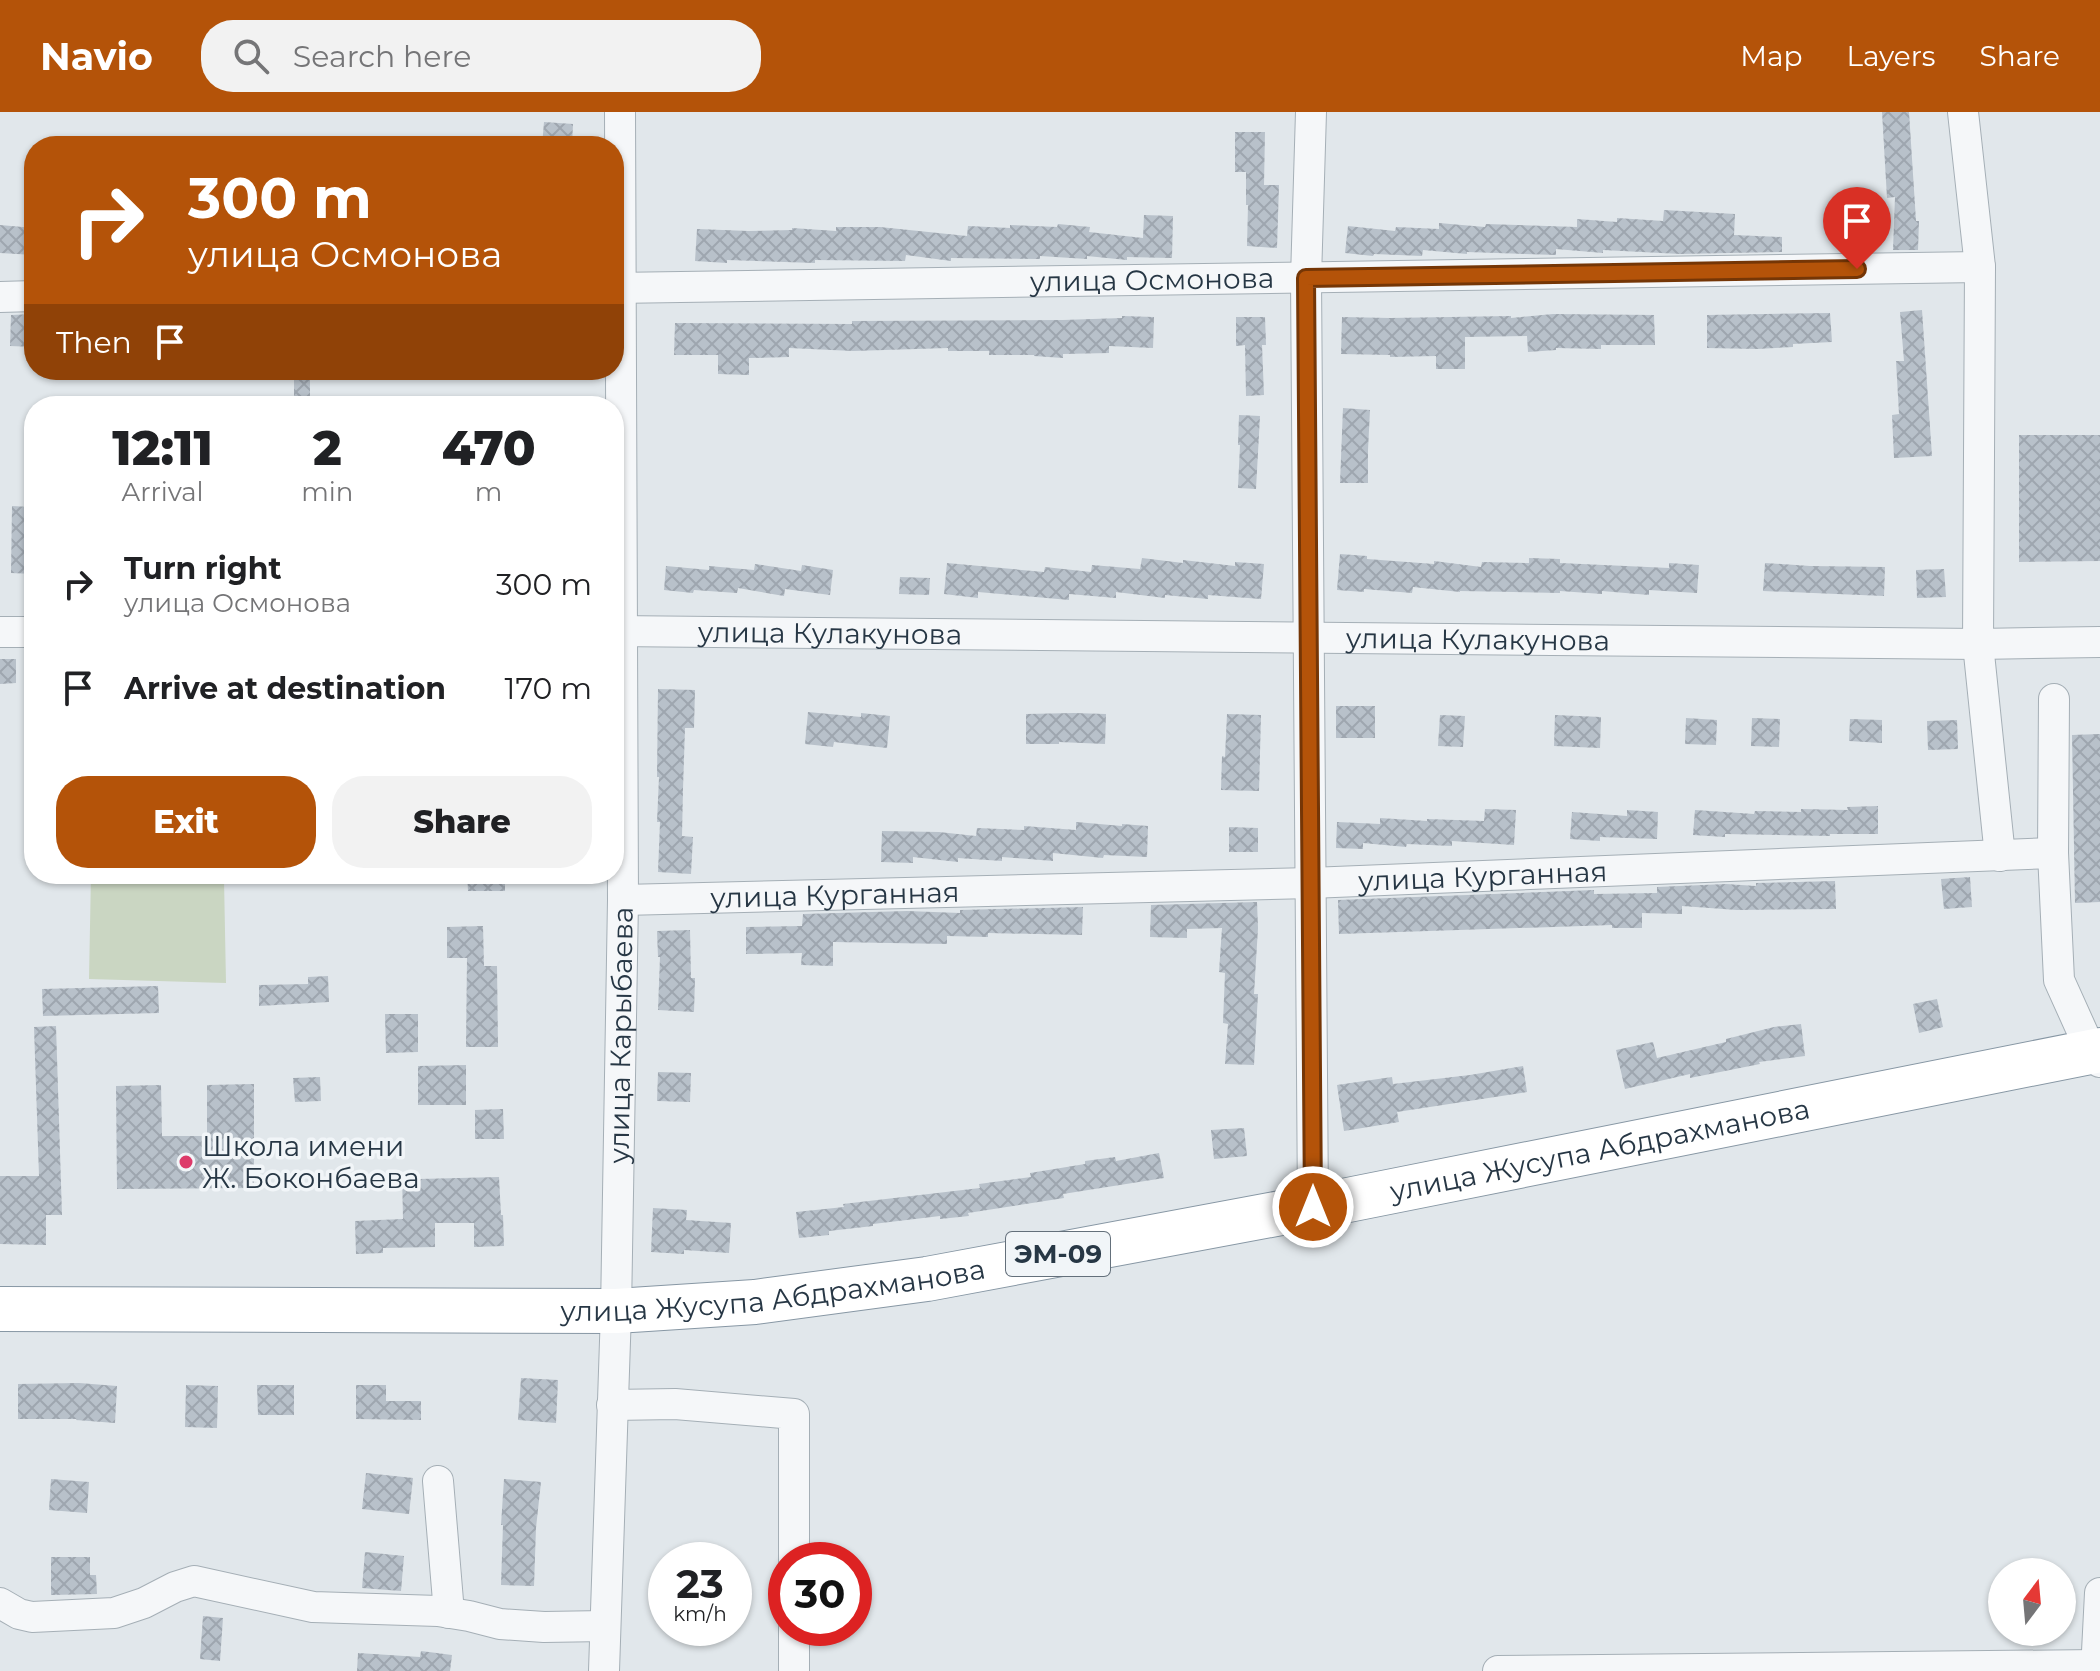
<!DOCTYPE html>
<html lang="en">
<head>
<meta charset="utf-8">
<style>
	:root { --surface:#fff; --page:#f2f2f2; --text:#202124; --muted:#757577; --accent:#b45309 }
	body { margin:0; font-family:Montserrat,sans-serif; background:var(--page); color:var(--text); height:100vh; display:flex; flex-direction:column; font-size:30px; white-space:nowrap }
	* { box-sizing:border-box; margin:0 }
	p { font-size:26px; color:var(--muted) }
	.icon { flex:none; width:44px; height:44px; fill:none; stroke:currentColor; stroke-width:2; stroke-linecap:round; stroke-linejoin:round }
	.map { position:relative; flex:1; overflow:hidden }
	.details { position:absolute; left:24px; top:284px; width:600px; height:488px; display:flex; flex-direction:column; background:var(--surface); border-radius:32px; box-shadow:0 2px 6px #0004 }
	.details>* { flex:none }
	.top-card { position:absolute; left:24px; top:24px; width:600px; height:244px; border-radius:32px; box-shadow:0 2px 6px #0004; background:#b45309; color:#fff; overflow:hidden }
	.needle { width:52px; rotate:16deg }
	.fabs { position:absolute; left:1988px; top:1446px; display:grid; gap:16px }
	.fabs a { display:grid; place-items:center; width:88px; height:88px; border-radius:50%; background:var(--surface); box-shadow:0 2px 6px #0004; font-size:40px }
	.speed { position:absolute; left:648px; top:1430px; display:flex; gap:16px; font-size:40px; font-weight:700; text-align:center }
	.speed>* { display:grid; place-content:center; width:104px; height:104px; border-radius:50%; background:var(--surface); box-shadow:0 2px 6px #0004; line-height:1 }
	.speed small { font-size:20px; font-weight:400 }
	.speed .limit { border:12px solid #d22; background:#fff; color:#111 }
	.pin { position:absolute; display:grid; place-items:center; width:68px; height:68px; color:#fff; margin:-82px -34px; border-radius:50% 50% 50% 0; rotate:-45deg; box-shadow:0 0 8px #0007 }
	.pin .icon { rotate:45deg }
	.me { position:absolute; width:88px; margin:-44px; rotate:0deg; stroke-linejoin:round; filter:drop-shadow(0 0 6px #0008) }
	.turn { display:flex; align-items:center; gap:28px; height:168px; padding:0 32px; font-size:36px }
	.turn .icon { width:104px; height:104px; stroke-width:2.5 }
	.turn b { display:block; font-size:56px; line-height:68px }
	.then { display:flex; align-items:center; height:76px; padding:0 32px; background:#0003; gap:16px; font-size:30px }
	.eta { display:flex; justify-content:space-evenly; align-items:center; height:136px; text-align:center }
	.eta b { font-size:48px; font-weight:800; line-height:56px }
	.cta { display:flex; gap:16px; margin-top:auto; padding:16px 32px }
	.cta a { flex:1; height:92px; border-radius:32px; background:var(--accent); color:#fff; font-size:32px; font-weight:800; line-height:92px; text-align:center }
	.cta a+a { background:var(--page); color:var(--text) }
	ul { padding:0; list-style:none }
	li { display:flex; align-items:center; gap:24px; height:104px; padding:0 32px }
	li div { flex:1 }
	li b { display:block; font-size:30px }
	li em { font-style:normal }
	header { display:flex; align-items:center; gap:48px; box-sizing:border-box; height:112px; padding:0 40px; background:var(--accent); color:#fff }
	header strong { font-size:38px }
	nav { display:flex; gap:44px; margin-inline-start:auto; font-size:28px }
	.search { width:560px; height:72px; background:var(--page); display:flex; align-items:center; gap:20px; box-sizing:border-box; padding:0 28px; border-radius:32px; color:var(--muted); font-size:30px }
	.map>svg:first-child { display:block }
	.pitch { fill:#cad6c2 }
	.building { fill:url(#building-cross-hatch) }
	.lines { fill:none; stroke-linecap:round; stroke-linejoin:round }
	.minor-casing { stroke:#a5afb6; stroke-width:32 }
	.highway-casing { stroke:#8797a4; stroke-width:46 }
	.minor { stroke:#f5f7f9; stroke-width:30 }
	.highway { stroke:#fff; stroke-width:44 }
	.route-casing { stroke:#753606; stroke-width:20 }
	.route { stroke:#b45309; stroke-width:14 }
	.poi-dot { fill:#dd3a6a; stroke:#f1f5f8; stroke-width:3 }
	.labels { text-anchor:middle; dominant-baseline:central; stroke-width:7; stroke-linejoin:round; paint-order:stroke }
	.shield { fill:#f1f5f8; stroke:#64707b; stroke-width:2 }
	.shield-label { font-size:26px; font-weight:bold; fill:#273745 }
	.street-label { font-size:28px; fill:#273745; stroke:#f1f5f8 }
	.poi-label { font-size:28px; fill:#273745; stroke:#f1f5f8; text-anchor:start }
</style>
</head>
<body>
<header>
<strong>Navio</strong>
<div class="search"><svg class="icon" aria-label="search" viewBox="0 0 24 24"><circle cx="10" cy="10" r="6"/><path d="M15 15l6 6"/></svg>Search here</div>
<nav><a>Map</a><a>Layers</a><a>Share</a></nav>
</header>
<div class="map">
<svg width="2100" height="1559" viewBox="0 0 2100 1559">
	<defs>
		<pattern id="building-cross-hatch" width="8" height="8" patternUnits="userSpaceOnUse" patternTransform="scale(2)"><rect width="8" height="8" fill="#b8c1ca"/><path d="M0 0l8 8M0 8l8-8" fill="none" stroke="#9ea6af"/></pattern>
	</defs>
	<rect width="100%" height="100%" fill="#e1e7eb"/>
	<path class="pitch" d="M91,762H258L224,767L226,871L89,867Z"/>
	<path class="building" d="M1882,0H1909L1916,109H1919L1918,138H1893L1895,85L1887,86Z
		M544,10L573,12L572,34H542Z
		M1235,20H1265L1264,73H1279L1277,136L1247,134L1248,93H1246V60H1235Z
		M1664,98L1735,102L1734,123L1782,125V140L1680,142L1603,138V141L1556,137V143L1467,140V142L1423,138L1422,144L1374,142L1373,144L1345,141L1348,114L1395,119L1396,115L1439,117V111L1485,115L1486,112L1577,115V107L1617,110V106L1663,109Z
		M1144,103L1173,104L1172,146L1127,145V148L1087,144V147L1040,144V147L951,146V149L906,143L905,149L815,148V151L727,148V151L695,149L697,117L748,119L792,118V116L836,119V115H880L967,124L968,114L1010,116V113L1057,115L1058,112L1090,115L1089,120L1143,126Z
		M0,113L34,116V143L0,141Z
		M1922,198L1932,344L1894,346L1892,303L1899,302L1896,249H1904L1900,200Z
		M1830,201L1832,230L1793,232V235L1757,237L1707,236V203Z
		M34,202V235L10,234L11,203Z
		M1553,202L1654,203L1655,233H1601V237L1556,236V238L1528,240L1527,224L1465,225V257H1436V244L1390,245V243L1341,242L1342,205L1390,206L1511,204V206Z
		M1122,204L1154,205L1153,236L1109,234V241L1063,242V246L1034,244V243H989V239H948V236L853,239L789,236V245L749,246V263L718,262V243H674L675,211L852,212V209L1063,208L1122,206Z
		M1236,205H1265L1266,233H1262L1264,283L1246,284L1245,233L1236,234Z
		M294,258H310V289H294Z
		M1343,296L1370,298L1368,338V371H1340Z
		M1239,303L1260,304L1256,377L1238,376L1240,333H1238Z
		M2019,323H2100V449L2019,450Z
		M12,394L30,395L29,433L34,434V462L11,461Z
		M1340,442L1367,444V447L1434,452V449L1481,455L1482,450L1529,451V446L1560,447V451L1669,456V451L1699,453L1697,481L1649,478V483L1602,479V482L1560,479V481L1460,479V480L1413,475L1412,481L1364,477V480L1337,478Z
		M1142,446L1183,451V448L1235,454V450L1264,452L1261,487L1208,483V487L1165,483V486L1116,480V486L1069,482V488L978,480V486L944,482L947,451L1044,460L1045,455L1091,460L1092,453L1140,457Z
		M1765,451L1810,454L1885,455L1884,484L1763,479Z
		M755,452L801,459L802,453L833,458L830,483L785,477L784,484L738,476L737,481L694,478L693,481L664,478L666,454L709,458V454L754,458Z
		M1944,457L1946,485L1917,486L1916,458Z
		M900,465L930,466L929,483L899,482Z
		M0,547H16V571L0,572Z
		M658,577L695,578L694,616H685L683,677L682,724L693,725L691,762L658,760L660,710H657L659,665H657Z
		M1336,594H1375V626H1336Z
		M808,600L861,605V601L890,604L887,636L834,630L833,635L805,632Z
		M1074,601L1106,602L1105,632L1059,630V632H1026V602Z
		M1227,602L1261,603L1259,679L1221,678L1222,644L1225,645Z
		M1440,603L1465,604L1463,635L1438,634Z
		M1555,603L1601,605L1600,636L1554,634Z
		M1686,606L1717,608L1716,633L1685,632Z
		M1752,606L1780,607L1779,635L1751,634Z
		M1850,607L1882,608V631L1849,629Z
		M1957,608L1958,637L1928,638L1927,609Z
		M2100,622V790L2075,791L2072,623Z
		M1878,694V722H1830V724L1725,722V725L1693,723L1695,698L1754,702L1755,699L1801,700V697L1848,698L1847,695Z
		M1485,697L1516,698L1514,733L1452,729V734L1407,732L1406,735L1363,731V737L1336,736L1337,710L1380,712V706L1427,709V707L1484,709Z
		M1627,698L1658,700L1657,727L1600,725V729L1570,727L1572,700L1627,704Z
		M1076,710L1122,714V712L1148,714L1147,745L1104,743L1103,746L1053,741V749L1002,745V749L958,746V750L913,745V751L881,750L882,719L939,720L976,724L977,716L1024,718V714L1076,718Z
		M1229,715L1258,716V740H1229Z
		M467,762H505V779H468Z
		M1970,765L1972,795L1944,797L1941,767Z
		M1835,769L1836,797L1737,798L1682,794V802L1642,801V816H1612V813L1339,822L1338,788L1594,778V782L1657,781V775L1726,772L1756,774V771Z
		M1257,790L1258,816L1254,882H1258L1254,953L1225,952L1228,912L1223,911L1225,861L1219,860L1222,816L1187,817V826L1150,825L1151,793Z
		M1083,795L1082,823L988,821V825L947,824V832L833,830V854L801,853L802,841L746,842V815L802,814L803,802L907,799L960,801V798Z
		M483,814L484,854H497L498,935H466L467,846H447V815Z
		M690,818L691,866H695L694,900L658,898L660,845H658L657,819Z
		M328,864L329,890L259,894V873L308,872V865Z
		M158,874L159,901L43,904L42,877Z
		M1937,887L1943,915L1919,921L1913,892Z
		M385,902H418V940L386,941Z
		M1801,912L1805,944L1759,950L1760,952L1690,966V962L1625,977L1616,938L1653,930L1657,946L1726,930V927L1774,915Z
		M56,914L62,1103H46V1133L0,1132V1064H39L34,915Z
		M466,953V993H418V954Z
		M1523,954L1527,980L1397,1000L1399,1010L1344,1019L1337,973L1392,965L1393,972L1470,963Z
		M658,960L691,961L690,990L657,989Z
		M320,965L321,989L295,990L293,966Z
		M254,972V1076L117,1077L116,974L161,973L162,1024H207V973Z
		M503,997L504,1027H475V998Z
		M1244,1016L1247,1044L1214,1047L1211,1018Z
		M1159,1041L1164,1066L1063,1082L1064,1086L968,1101L969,1104L940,1107V1104L873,1112V1114L829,1119V1123L799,1126L796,1100L844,1095L843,1092L980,1076L979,1072L1031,1065L1030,1061L1085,1052V1049L1115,1045L1116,1049Z
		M419,1061V1067L499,1065L501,1103H503L504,1134L474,1135V1111H435V1135L383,1136V1141L356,1142L355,1109L403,1107L402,1062Z
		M653,1096L687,1098L686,1108L731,1111L729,1141L684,1138V1142L651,1140Z
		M521,1266L558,1268L556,1311L518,1308Z
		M79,1271L117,1274L115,1311L76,1308L77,1307H18V1272Z
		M186,1273L218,1274L217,1316L185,1315Z
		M257,1273H294V1303H258Z
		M356,1273H386V1289H421V1308L356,1307Z
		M366,1361L413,1366L409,1402L362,1397Z
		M51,1367L89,1370L87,1401L49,1398Z
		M504,1367L541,1370L536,1416L534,1474L501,1473L503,1413H501Z
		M365,1440L404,1444L401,1479L362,1476Z
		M51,1445H90V1463H96L97,1482L51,1483Z
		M203,1504L223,1506L220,1549L200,1547Z
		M421,1539L452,1543L450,1559H357L358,1541L420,1545Z"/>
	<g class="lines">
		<defs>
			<g id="minor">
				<path d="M1311,0L1306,166L1313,1095"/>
				<path d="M1963,0L1980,155L1978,532L2000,744"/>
				<path id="s1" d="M614,176L1980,155"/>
				<path d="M0,185L34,184"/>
				<path id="s2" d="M614,519L1978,532L2100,530"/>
				<path d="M0,520H34"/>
				<path d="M2054,587L2053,741L2059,868L2091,939L2100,950"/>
				<path id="s3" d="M623,788L1310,771L2053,741"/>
				<path d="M612,1293L675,1292L794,1302V1448"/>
				<path d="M438,1369L449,1501"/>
				<path d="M0,1491L19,1502L32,1505L114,1501L144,1491L175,1475L194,1469L313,1495L438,1499L469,1504L500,1512L544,1515L605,1514"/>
				<path d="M794,1516V1559"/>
				<path id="s4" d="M604,1559L616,1199L623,788L620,0"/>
				<path d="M1498,1559L2096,1553"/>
				<path d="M2096,1559L2100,1481"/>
			</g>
			<g id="highway">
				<path id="s5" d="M0,1197L616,1199L755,1190L927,1167L1313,1095L2100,938"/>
			</g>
		</defs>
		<use href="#minor" class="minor-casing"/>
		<use href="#highway" class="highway-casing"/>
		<use href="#minor" class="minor"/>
		<use href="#highway" class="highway"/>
	</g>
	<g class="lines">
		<defs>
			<path id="route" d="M1313,1095L1306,166L1857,157"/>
		</defs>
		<use href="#route" class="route-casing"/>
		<use href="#route" class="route"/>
	</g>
	<circle class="poi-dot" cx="186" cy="1050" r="8"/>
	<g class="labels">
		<rect class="shield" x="1006" y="1120" width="104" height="44" rx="6"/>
		<g class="shield-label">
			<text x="1058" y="1142">ЭМ-09</text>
		</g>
		<g class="street-label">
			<text stroke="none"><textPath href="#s1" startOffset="538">улица Осмонова</textPath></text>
			<text stroke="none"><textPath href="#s2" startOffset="216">улица Кулакунова</textPath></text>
			<text stroke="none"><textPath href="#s2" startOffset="864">улица Кулакунова</textPath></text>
			<text stroke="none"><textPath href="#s3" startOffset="860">улица Курганная</textPath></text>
			<text stroke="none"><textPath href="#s3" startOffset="212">улица Курганная</textPath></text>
			<text stroke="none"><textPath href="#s4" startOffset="636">улица Карыбаева</textPath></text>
			<text stroke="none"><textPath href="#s5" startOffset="1614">улица Жусупа Абдрахманова</textPath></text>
			<text stroke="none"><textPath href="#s5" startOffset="774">улица Жусупа Абдрахманова</textPath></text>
		</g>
		<g class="poi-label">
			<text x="202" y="1034">Школа имени<tspan x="202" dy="32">Ж. Боконбаева</tspan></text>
		</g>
	</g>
</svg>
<div class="fabs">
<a><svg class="needle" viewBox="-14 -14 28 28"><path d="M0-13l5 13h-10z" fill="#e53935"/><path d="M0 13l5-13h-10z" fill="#757577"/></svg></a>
</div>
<div class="speed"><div>23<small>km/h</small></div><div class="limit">30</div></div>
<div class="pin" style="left:1857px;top:157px;background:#d93025"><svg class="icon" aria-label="arrive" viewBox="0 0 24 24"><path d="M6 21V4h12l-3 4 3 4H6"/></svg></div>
<svg class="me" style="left:1313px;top:1095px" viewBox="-20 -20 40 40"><circle r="17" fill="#b45309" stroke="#fff" stroke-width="3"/><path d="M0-11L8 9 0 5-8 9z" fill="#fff"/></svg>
<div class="top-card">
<div class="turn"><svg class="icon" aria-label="right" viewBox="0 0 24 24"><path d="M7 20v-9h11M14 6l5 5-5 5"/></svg><div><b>300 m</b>улица Осмонова</div></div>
<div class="then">Then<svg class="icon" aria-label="arrive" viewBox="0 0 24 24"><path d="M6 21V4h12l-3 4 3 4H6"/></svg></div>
</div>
<section class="details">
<div class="eta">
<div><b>12:11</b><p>Arrival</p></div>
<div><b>2</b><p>min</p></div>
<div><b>470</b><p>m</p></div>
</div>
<ul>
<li><svg class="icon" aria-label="right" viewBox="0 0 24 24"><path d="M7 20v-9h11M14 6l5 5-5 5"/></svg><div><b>Turn right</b><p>улица Осмонова</p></div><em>300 m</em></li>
<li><svg class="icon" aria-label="arrive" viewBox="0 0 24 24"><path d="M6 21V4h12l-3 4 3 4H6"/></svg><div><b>Arrive at destination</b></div><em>170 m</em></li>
</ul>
<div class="cta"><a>Exit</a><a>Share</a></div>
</section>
</div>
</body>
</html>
